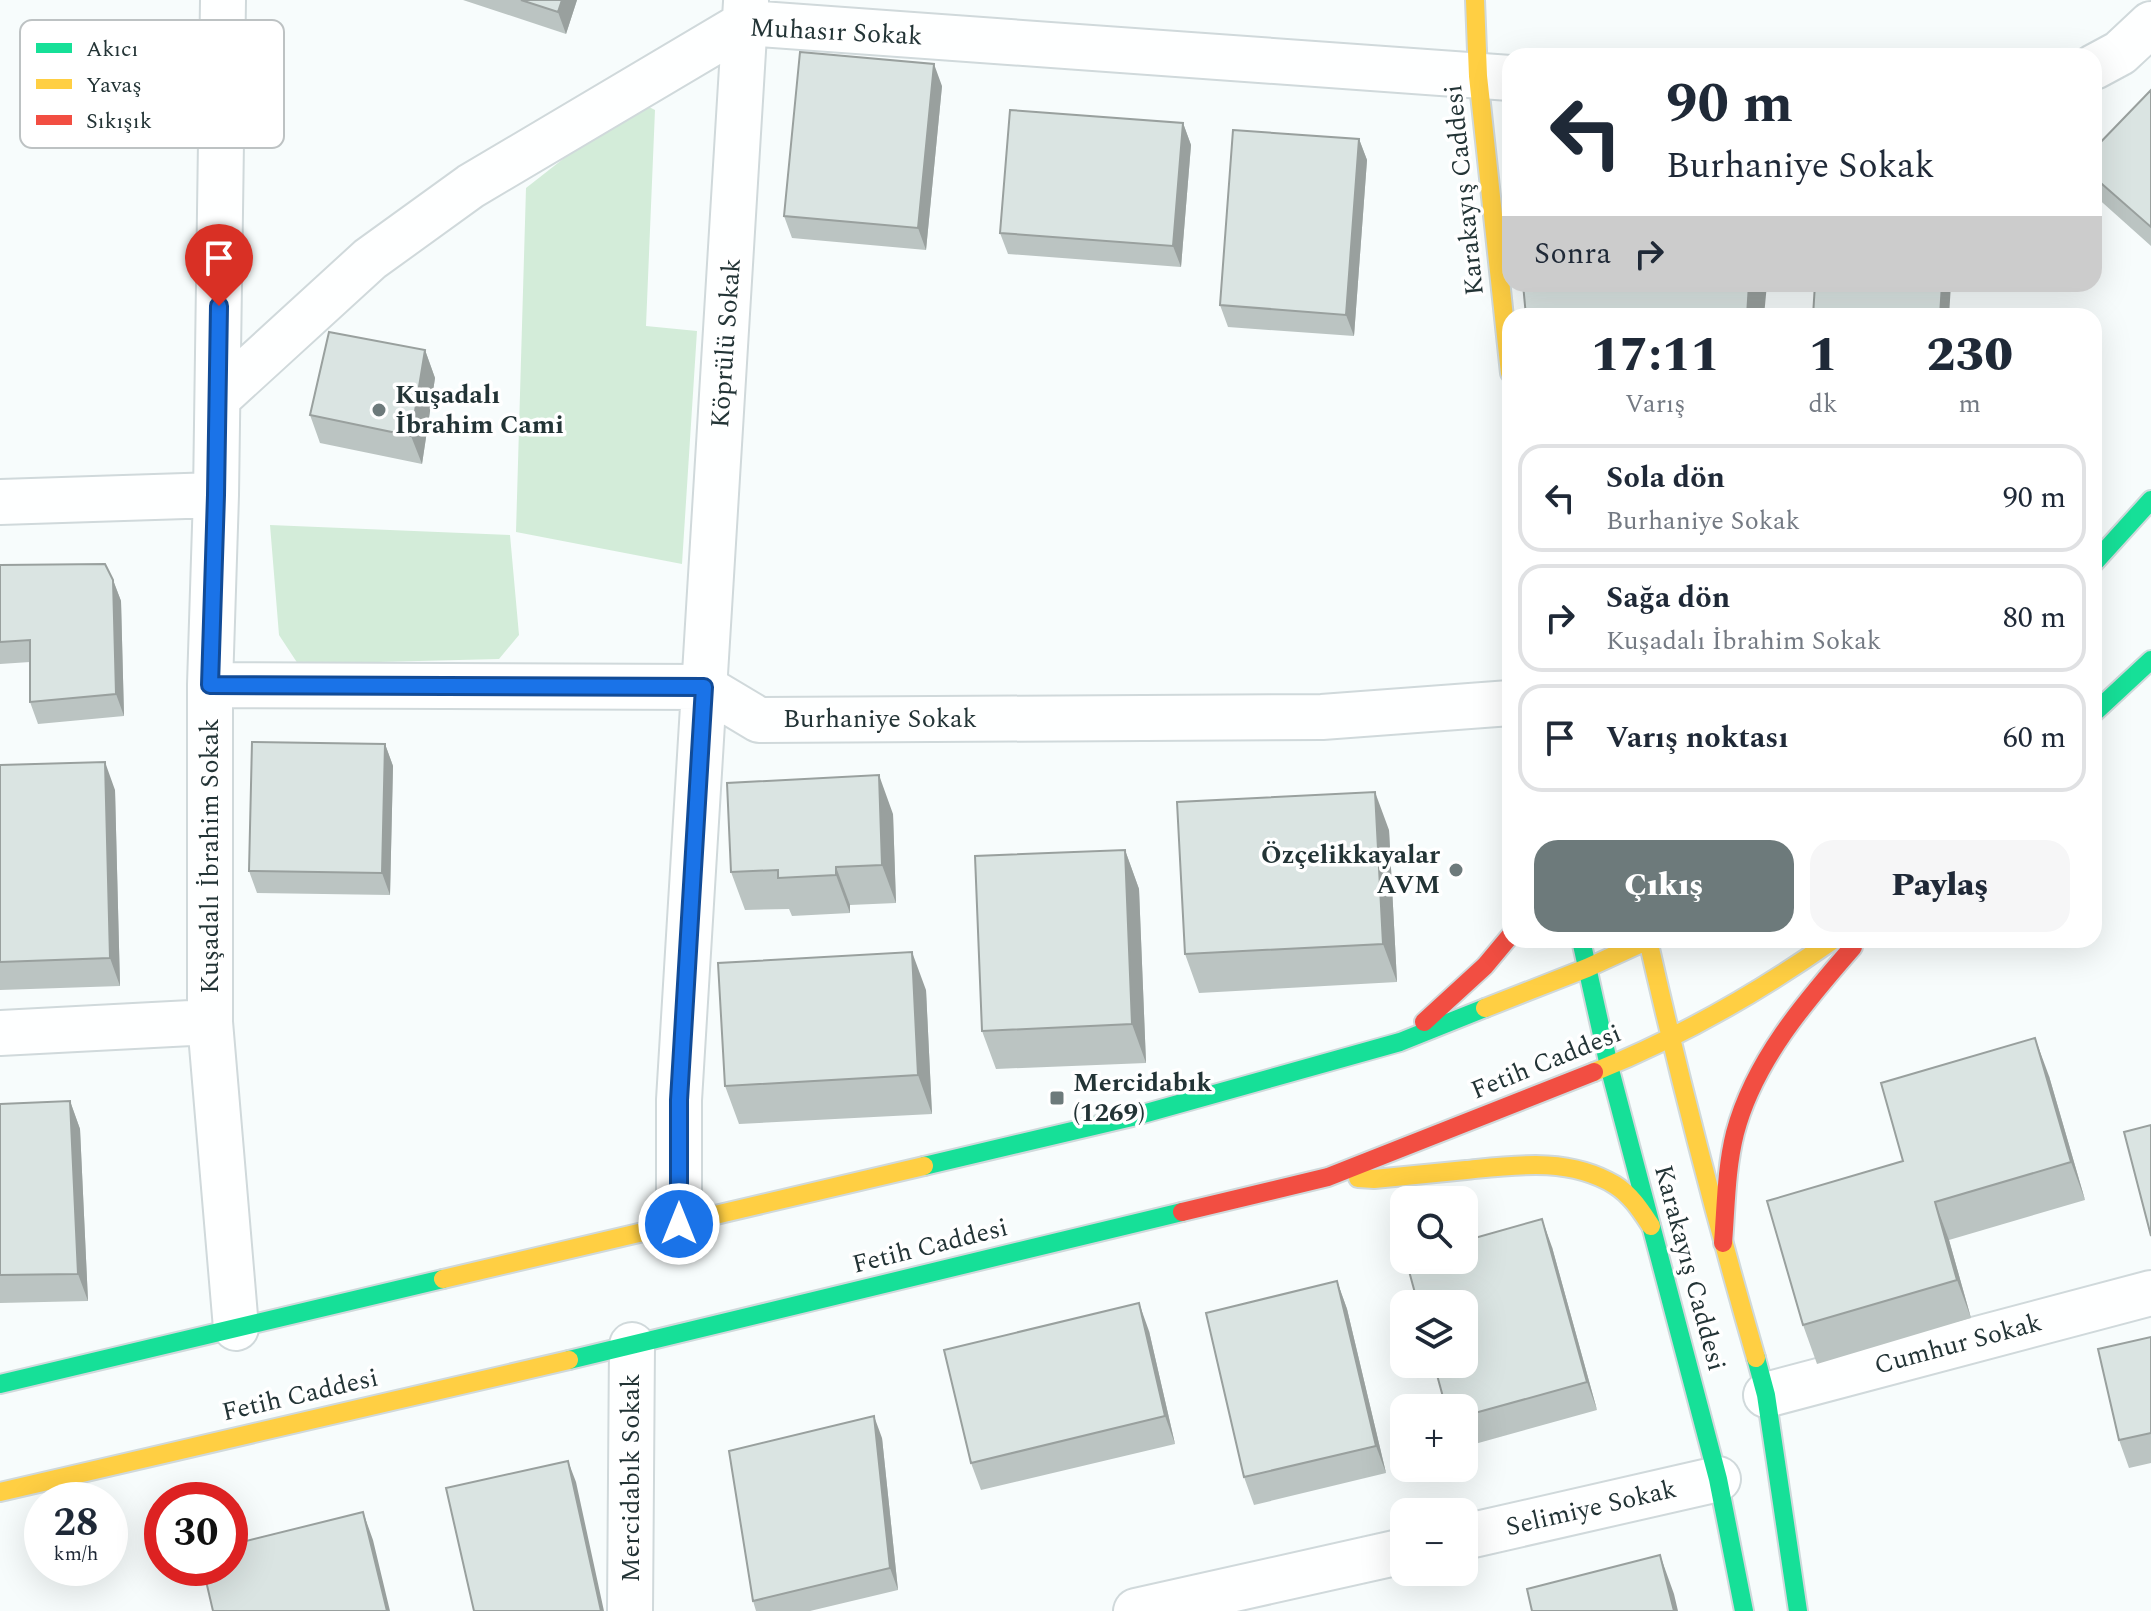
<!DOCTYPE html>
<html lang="tr">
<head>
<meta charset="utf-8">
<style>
	:root { --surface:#fff; --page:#f6f6f7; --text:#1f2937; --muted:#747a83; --line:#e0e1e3; --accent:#6d7a7b }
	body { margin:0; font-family:Spectral,serif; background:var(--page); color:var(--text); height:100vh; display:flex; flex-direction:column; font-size:30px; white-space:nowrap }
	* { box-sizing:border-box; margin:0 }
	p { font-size:26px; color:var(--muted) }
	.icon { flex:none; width:44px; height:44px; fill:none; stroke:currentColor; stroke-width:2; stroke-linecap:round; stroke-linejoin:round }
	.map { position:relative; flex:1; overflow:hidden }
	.sheet { position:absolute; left:1502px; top:308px; width:600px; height:640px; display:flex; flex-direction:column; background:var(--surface); border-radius:24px; box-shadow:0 8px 32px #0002 }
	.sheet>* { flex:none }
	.guide { position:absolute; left:1502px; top:48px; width:600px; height:244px; border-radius:24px; box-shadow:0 8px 32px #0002; background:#fff; color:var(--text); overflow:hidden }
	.tools { position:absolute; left:1390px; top:1186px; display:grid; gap:16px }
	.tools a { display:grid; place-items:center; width:88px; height:88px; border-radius:16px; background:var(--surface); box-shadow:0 8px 32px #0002; font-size:40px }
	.speed { position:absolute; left:24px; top:1482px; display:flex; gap:16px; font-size:40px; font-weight:700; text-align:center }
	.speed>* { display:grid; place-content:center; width:104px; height:104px; border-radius:50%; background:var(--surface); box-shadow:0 8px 32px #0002; line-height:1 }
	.speed small { font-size:20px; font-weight:400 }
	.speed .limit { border:12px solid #d22; background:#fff; color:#111 }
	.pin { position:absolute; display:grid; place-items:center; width:68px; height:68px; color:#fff; margin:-82px -34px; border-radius:50% 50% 50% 0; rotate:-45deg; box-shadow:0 0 8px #0007 }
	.pin .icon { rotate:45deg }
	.me { position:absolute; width:88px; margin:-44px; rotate:0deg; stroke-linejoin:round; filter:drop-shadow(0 0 6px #0008) }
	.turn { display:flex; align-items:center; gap:28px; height:168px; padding:0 32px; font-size:36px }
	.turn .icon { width:104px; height:104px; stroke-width:2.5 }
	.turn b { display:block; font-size:56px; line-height:68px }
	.then { display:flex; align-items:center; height:76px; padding:0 32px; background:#0003; gap:16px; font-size:30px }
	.eta { display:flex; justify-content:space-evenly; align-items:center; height:136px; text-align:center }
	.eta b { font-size:48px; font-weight:800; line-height:56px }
	.button { display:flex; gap:16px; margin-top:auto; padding:16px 32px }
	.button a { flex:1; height:92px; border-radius:24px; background:var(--accent); color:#fff; font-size:32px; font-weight:800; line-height:92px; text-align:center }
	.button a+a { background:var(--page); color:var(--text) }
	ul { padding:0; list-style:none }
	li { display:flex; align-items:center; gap:24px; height:108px; margin:0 16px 12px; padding:0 16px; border:4px solid var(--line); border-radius:24px }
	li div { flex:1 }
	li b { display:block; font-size:30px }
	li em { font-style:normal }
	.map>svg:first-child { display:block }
	.green { fill:#d3ecd9 }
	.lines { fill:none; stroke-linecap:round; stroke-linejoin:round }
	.street-casing { stroke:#d0d9db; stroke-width:48 }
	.fast-casing { stroke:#d0d9db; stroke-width:22 }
	.slow-casing { stroke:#d0d9db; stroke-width:22 }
	.jam-casing { stroke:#d0d9db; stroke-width:22 }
	.street { stroke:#feffff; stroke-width:44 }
	.fast { stroke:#16e098; stroke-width:18 }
	.slow { stroke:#ffcf43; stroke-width:18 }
	.jam { stroke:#f24e42; stroke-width:18 }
	.wall { fill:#bbc4c2 }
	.shaded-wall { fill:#99a09e }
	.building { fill:#dae4e2; stroke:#99a09e; stroke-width:2 }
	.route-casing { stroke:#114b97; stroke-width:20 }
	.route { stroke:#1a73e8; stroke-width:14 }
	.poi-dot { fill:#6d7a7b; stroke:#fff; stroke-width:3 }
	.labels { text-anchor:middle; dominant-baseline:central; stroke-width:7; stroke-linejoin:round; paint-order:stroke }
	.street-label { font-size:26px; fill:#233436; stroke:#fff }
	.poi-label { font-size:26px; font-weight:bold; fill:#233436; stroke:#fff; text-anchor:start }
	.key { fill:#fff; stroke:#bdc2c3; stroke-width:2 }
	.key-label { font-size:22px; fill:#233436 }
</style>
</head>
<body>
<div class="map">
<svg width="2151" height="1611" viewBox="0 0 2151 1611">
	<rect width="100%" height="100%" fill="#f7fcfc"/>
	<path class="green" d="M637,101L655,110L646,326L697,331L682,564L516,532L526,188Z
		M270,525L510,535L519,635L499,659L298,664L279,635Z"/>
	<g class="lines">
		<defs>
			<path id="street" d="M223,0L216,495L210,685V1022L236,1328
				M2094,67L2120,53L2151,24
				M218,398L370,259L471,186L746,23L1510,78
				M0,502L216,495
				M210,685L704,687L759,720L1322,717L1510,703
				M0,1033L210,1022
				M679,1224V1100L746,2
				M1766,1395L2151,1293
				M1464,1537L1718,1479
				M630,1611L632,1345
				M1136,1611L1404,1551"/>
			<path id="fast" d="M2094,563L2151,500
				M2094,713L2151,660
				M1581,940L1609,1066L1718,1479L1744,1611
				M924,1166L1132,1117L1400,1042L1485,1008
				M1756,1358L1766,1395L1798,1611
				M569,1360L1182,1212
				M0,1384L443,1279"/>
			<path id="slow" d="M1475,0L1478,76L1510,373
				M1648,940C1680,1081 1716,1220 1756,1358
				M1485,1008L1587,968L1648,940
				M1594,1072C1679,1038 1759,992 1833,940
				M1358,1178L1374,1179C1405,1176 1435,1173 1466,1170C1516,1165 1569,1157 1615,1185C1631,1195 1641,1211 1651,1226
				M443,1279L924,1166
				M0,1492L569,1360"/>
			<path id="jam" d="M1424,1022L1485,966L1510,936
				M1182,1212L1328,1177L1594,1072
				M1723,1243C1726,1206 1726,1169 1735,1133C1754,1061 1805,1002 1853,947"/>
		</defs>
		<use href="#street" class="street-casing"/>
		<use href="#fast" class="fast-casing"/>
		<use href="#slow" class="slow-casing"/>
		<use href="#jam" class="jam-casing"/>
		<use href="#street" class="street"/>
		<use href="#fast" class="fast"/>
		<use href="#slow" class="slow"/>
		<use href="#jam" class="jam"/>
	</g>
	<path class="wall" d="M463,0H577L566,34Z
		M942,86L926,250L792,238L784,216Z
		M2151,90V246L2094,195V149Z
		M1183,123L1191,145L1181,267L1008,254L1000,233Z
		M1359,139L1367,160L1354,336L1228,327L1220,305Z
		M425,350L435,378L422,464L320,443L310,415Z
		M0,565L113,580L121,601L124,716L38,724L30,702V662L0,664Z
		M385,744L393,766L390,895L257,893L249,871Z
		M0,765L115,790L120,986L0,990Z
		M893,814L896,903L850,905V913L792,916L789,909L745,910L731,872Z
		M1389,830L1397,982L1199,993L1185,954Z
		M1125,850L1139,889L1146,1063L996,1069L982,1031Z
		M926,990L932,1114L739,1124L725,1086Z
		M2049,1076L2085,1200L1949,1240L1971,1318L1817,1364L1803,1325L1903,1161Z
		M70,1101L80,1129L88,1301L0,1303V1104Z
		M1552,1247L1597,1410L1464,1447V1408Z
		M1337,1281L1347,1309L1386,1473L1254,1505L1244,1477Z
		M1149,1331L1175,1444L981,1490L971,1463Z
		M2151,1337V1463L2129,1468L2119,1440Z
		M882,1438L898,1590L810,1611H756L753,1601Z"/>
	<path class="shaded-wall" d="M562,0H577L566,34L558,12Z
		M934,64L942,86L926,250L918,228Z
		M1183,123L1191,145L1181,267L1173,246Z
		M1359,139L1367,160L1354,336L1346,315Z
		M1749,284H1767L1764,316H1747Z
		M1942,284H1951L1949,316H1940Z
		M425,350L435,378L422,464L411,436Z
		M113,580L121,601L124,716L116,694Z
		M385,744L393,766L390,895L382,873Z
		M105,762L115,790L120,986L110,958Z
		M879,775L893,814L896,903L882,865Z
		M1375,792L1389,830L1397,982L1383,944Z
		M1125,850L1139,889L1146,1063L1132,1024Z
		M836,867L850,905V913L836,875Z
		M912,952L926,990L932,1114L918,1075Z
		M2035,1038L2049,1076L2085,1200L2071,1162Z
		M70,1101L80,1129L88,1301L78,1274Z
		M1935,1202L1949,1240L1971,1318L1957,1280Z
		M1542,1219L1552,1247L1597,1410L1587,1382Z
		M1337,1281L1347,1309L1386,1473L1376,1446Z
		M1139,1303L1149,1331L1175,1444L1165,1416Z
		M874,1416L882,1438L898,1590L890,1568Z
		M568,1461L576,1482L604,1611H601Z
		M363,1512L373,1540L390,1611H387Z
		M1660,1555L1674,1594L1678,1611H1674Z"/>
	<path class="building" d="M521,0H562L558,12Z
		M800,52L934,64L918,228L784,216Z
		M2151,90V227L2094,177V149Z
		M1010,110L1183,123L1173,246L1000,233Z
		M1233,130L1359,139L1346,315L1220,305Z
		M1523,284H1749L1747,316H1526Z
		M1815,284H1942L1940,316H1813Z
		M329,332L425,350L411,436L310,415Z
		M105,564L113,580L116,694L30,702V640L0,642V565Z
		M252,742L385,744L382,873L249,871Z
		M105,762L110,958L0,962V765Z
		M879,775L882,865L836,867V875L778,878V870L731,872L727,783Z
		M1375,792L1383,944L1185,954L1177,802Z
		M1125,850L1132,1024L982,1031L975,856Z
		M912,952L918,1075L725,1086L718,963Z
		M2035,1038L2071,1162L1935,1202L1957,1280L1803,1325L1767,1201L1903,1161L1881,1083Z
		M70,1101L78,1274L0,1275V1104Z
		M2151,1125V1236L2124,1132Z
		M1542,1219L1587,1382L1464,1416V1408H1446L1434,1364H1464V1304H1418L1406,1260H1464V1241Z
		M1337,1281L1376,1446L1244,1477L1206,1313Z
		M1139,1303L1165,1416L971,1463L944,1350Z
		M2151,1337V1433L2119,1440L2098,1349Z
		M874,1416L890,1568L753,1601L729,1451Z
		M568,1461L601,1611H474L446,1488Z
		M363,1512L387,1611H213L203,1568H230V1545Z
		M1660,1555L1674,1611H1532L1527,1589Z"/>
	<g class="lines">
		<defs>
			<path id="route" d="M219,306L216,495L210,685L704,687L679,1100V1224"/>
		</defs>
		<use href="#route" class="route-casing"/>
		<use href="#route" class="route"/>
	</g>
	<g class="poi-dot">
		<circle cx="379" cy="410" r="8"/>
		<circle cx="1456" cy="870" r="8"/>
		<rect x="1049" y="1090" width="16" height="16" rx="4"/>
	</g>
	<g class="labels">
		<g class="street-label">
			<text transform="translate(836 32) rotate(3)">Muhasır Sokak</text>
			<text transform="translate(1464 190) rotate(-96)">Karakayış Caddesi</text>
			<text transform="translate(726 343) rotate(-86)">Köprülü Sokak</text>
			<text x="880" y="719">Burhaniye Sokak</text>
			<text transform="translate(210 856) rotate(-90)">Kuşadalı İbrahim Sokak</text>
			<text transform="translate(1546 1062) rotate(-22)">Fetih Caddesi</text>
			<text transform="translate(930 1246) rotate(-14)">Fetih Caddesi</text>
			<text transform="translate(1690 1268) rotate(75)">Karakayış Caddesi</text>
			<text transform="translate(1958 1344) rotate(-15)">Cumhur Sokak</text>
			<text transform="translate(300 1395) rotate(-13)">Fetih Caddesi</text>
			<text transform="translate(631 1478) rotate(-90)">Mercidabık Sokak</text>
			<text transform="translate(1591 1508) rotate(-13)">Selimiye Sokak</text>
		</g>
		<g class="poi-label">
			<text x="395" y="395">Kuşadalı<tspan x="395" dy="30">İbrahim Cami</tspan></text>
			<text x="1440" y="855" text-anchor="end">Özçelikkayalar<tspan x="1440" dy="30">AVM</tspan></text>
			<text x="1073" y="1083">Mercidabık<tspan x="1073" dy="30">(1269)</tspan></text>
		</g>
	</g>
	<rect x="20" y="20" width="264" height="128" rx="12" class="key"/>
	<rect x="36" y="43" width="36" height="10" fill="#16e098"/>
	<rect x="36" y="79" width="36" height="10" fill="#ffcf43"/>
	<rect x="36" y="115" width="36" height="10" fill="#f24e42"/>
	<g class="key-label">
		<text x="86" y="56">Akıcı</text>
		<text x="86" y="92">Yavaş</text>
		<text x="86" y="128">Sıkışık</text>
	</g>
</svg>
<div class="tools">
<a><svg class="icon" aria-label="search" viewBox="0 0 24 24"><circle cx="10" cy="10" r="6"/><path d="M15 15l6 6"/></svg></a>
<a><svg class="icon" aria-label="layers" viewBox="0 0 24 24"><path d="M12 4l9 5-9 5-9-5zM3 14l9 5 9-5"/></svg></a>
<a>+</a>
<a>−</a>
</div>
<div class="speed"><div>28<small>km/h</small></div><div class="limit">30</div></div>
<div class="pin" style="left:219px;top:306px;background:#d93025"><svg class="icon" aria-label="arrive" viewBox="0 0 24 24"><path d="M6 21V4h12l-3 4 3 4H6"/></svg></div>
<svg class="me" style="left:679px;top:1224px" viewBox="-20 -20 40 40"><circle r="17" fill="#1a73e8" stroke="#fff" stroke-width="3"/><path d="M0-11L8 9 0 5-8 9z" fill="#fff"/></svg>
<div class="guide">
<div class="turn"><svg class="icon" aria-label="left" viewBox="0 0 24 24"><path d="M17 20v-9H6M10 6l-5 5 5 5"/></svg><div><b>90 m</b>Burhaniye Sokak</div></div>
<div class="then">Sonra<svg class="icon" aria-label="right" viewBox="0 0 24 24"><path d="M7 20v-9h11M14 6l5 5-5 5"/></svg></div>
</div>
<section class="sheet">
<div class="eta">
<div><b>17:11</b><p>Varış</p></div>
<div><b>1</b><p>dk</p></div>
<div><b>230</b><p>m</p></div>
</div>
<ul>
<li><svg class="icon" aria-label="left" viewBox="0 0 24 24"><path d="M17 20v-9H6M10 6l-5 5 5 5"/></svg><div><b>Sola dön</b><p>Burhaniye Sokak</p></div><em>90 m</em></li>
<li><svg class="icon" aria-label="right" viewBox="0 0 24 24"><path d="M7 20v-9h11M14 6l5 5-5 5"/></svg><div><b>Sağa dön</b><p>Kuşadalı İbrahim Sokak</p></div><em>80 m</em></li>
<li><svg class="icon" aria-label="arrive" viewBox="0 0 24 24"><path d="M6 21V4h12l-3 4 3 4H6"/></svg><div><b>Varış noktası</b></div><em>60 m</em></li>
</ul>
<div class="button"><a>Çıkış</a><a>Paylaş</a></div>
</section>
</div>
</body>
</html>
